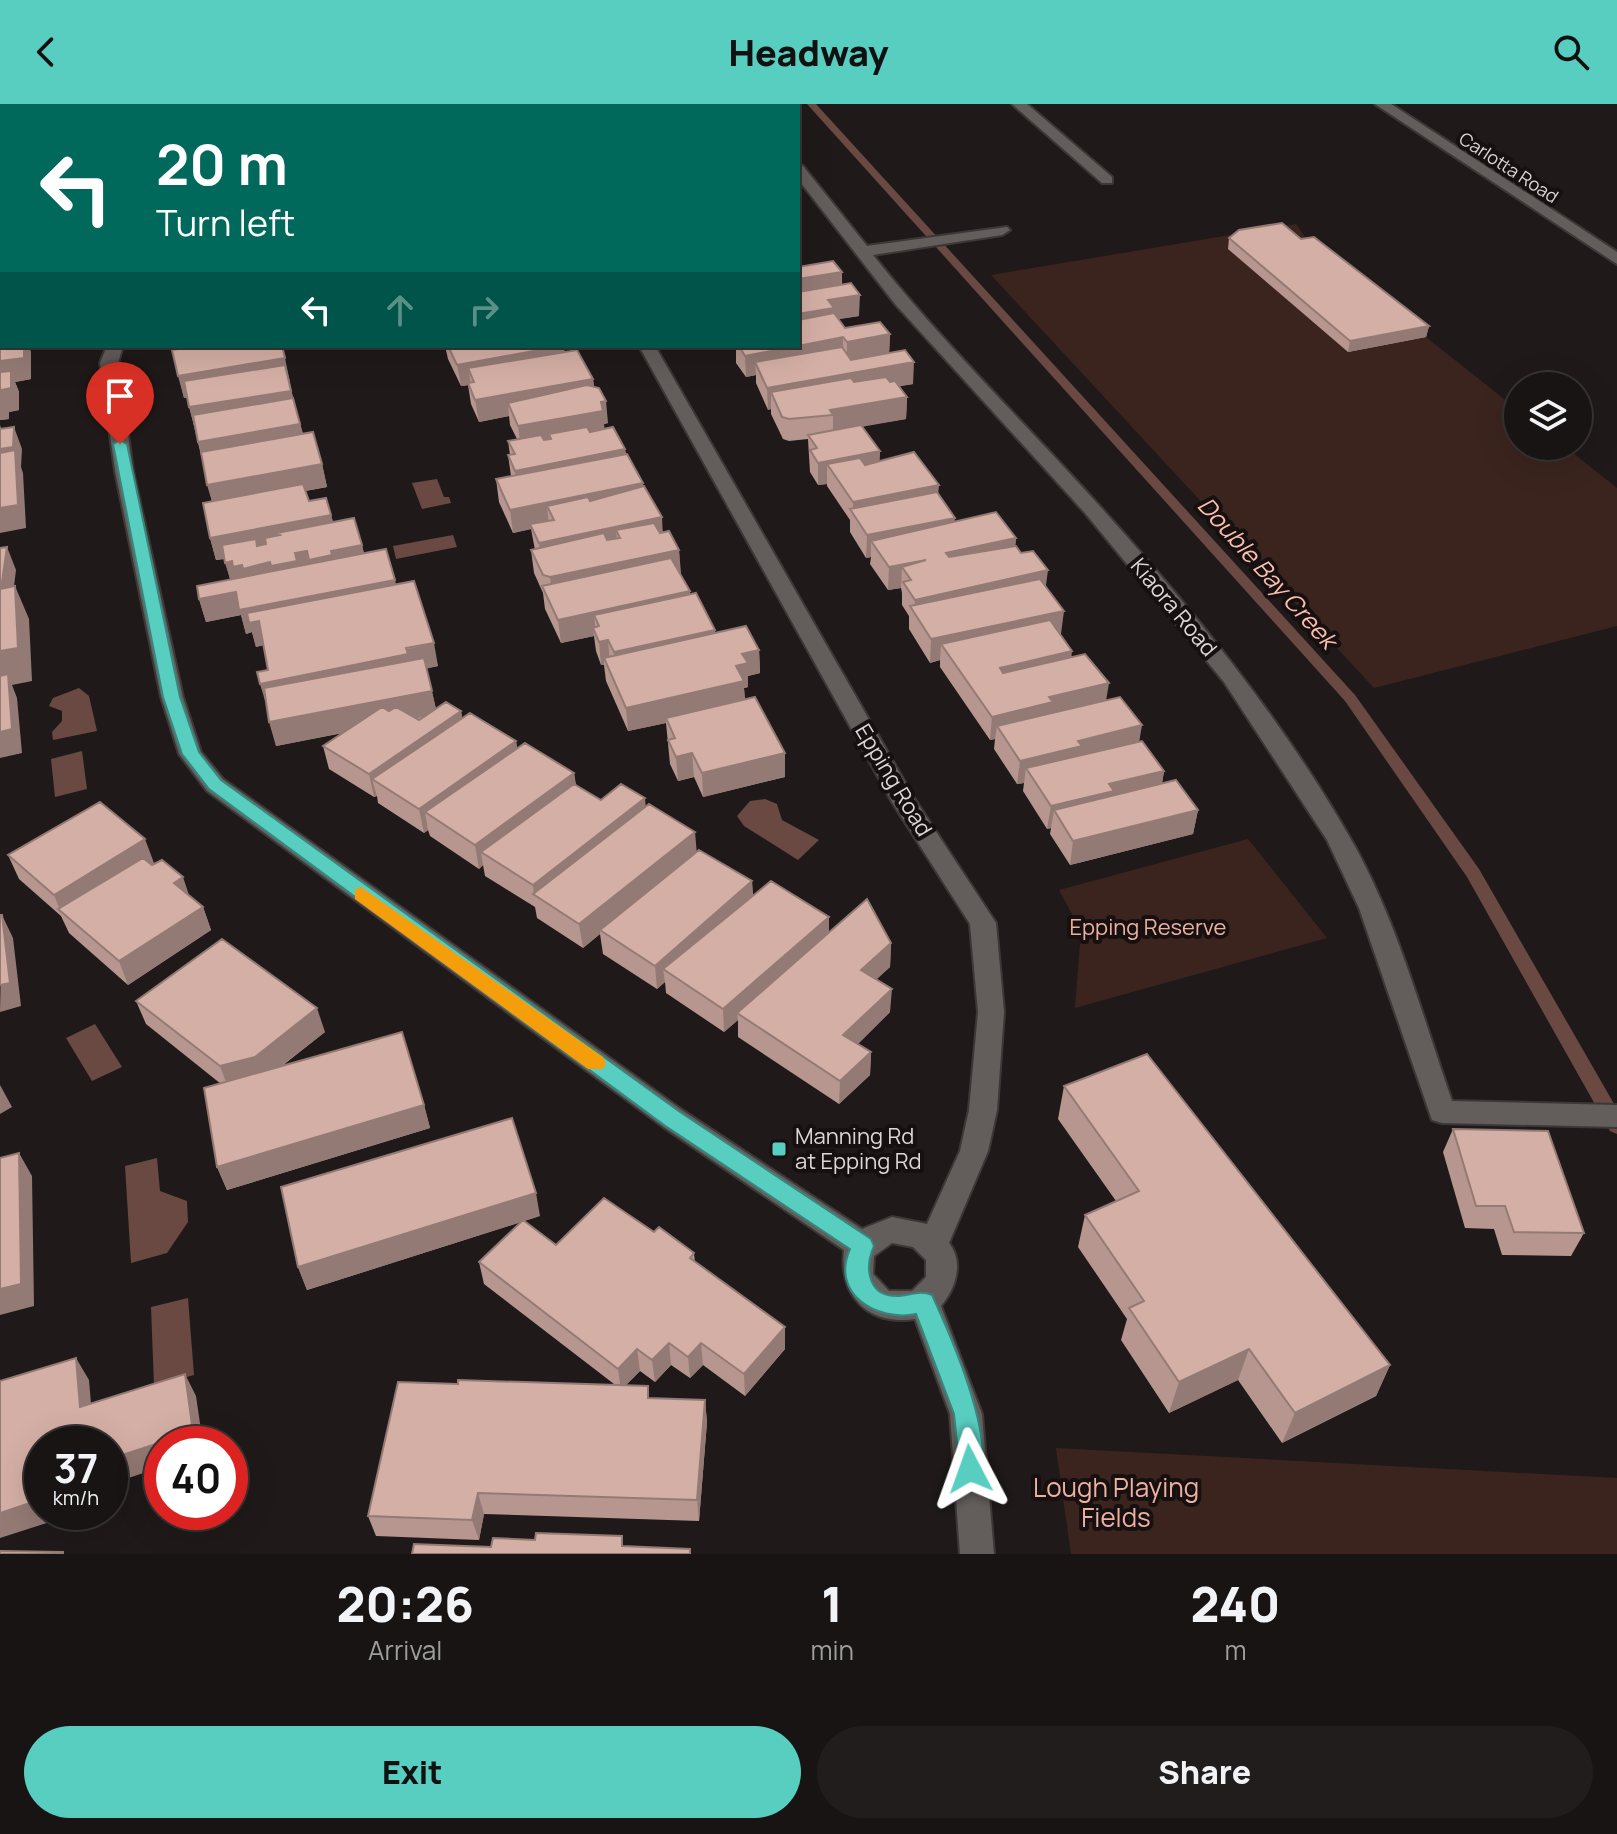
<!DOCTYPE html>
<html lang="en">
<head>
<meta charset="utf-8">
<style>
	:root { --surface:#171413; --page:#201d1c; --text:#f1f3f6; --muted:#9e9ea0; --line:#363333; --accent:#58cec0 }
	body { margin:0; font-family:Manrope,sans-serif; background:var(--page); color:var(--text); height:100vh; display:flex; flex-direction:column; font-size:30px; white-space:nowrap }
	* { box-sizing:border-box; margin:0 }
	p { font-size:26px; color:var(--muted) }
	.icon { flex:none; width:44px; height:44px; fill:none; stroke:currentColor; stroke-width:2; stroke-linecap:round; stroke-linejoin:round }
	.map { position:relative; height:1450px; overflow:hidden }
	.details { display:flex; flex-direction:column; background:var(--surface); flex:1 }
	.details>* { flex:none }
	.banner { position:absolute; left:0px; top:0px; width:800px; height:244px; box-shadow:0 8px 32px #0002,0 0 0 2px var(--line); background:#00695c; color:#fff; overflow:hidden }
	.controls { position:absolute; left:1504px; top:268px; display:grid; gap:16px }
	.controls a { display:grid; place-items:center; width:88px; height:88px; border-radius:50%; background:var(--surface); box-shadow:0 8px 32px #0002,0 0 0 2px var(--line); font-size:40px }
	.speed { position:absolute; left:24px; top:1322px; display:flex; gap:16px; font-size:40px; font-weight:700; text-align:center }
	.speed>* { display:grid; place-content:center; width:104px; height:104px; border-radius:50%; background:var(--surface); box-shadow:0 8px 32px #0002,0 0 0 2px var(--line); line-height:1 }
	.speed small { font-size:20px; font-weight:400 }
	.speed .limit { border:12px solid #d22; background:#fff; color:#111 }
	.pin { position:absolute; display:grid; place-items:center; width:68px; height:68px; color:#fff; margin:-82px -34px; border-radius:50% 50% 50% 0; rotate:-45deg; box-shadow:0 0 8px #0007 }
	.pin .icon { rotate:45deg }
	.me { position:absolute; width:88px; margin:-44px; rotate:356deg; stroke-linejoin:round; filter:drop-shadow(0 0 6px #0008) }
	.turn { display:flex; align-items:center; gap:28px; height:168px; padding:0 24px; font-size:36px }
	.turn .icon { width:104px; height:104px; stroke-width:2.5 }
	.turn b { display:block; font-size:56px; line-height:68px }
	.lanes { display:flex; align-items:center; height:76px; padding:0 24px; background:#0003; justify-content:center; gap:40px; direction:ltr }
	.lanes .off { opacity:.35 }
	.eta { display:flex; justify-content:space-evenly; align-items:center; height:136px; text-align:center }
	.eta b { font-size:48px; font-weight:800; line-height:56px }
	.cta { display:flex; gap:16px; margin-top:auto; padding:16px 24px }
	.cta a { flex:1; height:92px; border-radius:48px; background:var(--accent); color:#111; font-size:32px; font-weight:800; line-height:92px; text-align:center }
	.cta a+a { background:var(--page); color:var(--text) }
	header { display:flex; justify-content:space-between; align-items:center; height:104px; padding:0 24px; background:var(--accent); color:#111; font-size:36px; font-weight:800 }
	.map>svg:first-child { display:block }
	.green { fill:#3b241e }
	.water { fill:#694941 }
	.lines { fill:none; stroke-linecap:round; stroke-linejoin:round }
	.stream { fill:#694941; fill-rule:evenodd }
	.minor-casing { stroke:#3b3837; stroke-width:4 }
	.minor { fill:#635e5c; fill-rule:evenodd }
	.wall { fill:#b6968e }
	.shaded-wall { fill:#947a74 }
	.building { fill:#d4afa5; stroke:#947a74; stroke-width:2 }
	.route { fill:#58cec0; stroke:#39867d; stroke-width:2 }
	.slow { fill:#f59e0b }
	.poi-dot { fill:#58cec0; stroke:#161110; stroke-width:3 }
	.labels { text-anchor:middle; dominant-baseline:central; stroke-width:8; stroke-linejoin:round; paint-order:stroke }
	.far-street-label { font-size:18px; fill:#dbd8d7; stroke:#161110 }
	.street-label { font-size:22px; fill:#dbd8d7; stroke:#161110 }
	.park-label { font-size:22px; fill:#eeb1a1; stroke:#161110 }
	.poi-label { font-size:22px; fill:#dbd8d7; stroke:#161110; text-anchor:start }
	.water-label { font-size:24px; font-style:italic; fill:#fcbeae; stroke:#161110 }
	.near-park-label { font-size:26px; fill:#eeb1a1; stroke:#161110 }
</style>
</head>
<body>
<header><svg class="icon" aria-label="back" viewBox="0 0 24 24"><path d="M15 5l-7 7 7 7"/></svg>Headway<svg class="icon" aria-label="search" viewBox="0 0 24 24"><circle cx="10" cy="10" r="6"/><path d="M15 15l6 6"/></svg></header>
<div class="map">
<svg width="1617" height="1450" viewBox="0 0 1617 1450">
	<rect width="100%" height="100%" fill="#1f1a19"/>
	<path class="green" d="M1296,120L1312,143L1518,306V342H1564L1617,384V522L1374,584L991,171Z
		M1248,735L1327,834L1075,904L1081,827L1059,786Z
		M1056,1344L1617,1374V1450H1071Z"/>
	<path class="water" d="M437,375L444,393H449L451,399L422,405L412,379Z
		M453,431L457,443L396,455L393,442Z
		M79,584L89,592L97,627L53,636L52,628L62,617V607L49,602L53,594Z
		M82,647L87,685L55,693L51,655Z
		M765,695L777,700L782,716L819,736L798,756L744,722L737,712L750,697Z
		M95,920L122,963L92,977L66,934Z
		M157,1054L160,1087L187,1097L188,1118L167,1149L131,1159L125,1062Z
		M188,1194L194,1271L154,1282L151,1203Z"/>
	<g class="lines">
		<path class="stream" d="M807,0H816L1355,591L1479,765L1617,1005V1030L1610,1027L1467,773L1345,597Z"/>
		<defs>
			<path id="minor" d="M130,0H144L146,2H132Z
				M497,0H511L513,2H499Z
				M714,0H728L730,2H716Z
				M1012,0H1027L1112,73V79H1102Z
				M1375,0H1391L1617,148V160Z
				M798,61L803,62L867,142L1007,123L1010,126L1002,131L873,151C942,238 1022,316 1096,398C1189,501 1280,612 1349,732C1396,813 1421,908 1452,997L1617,1001V1023L1442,1019L1432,1016L1359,804L1327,736L1224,578L1085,409L895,200L798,75Z
				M0,103H2V113H0Z
				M107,242H123L118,259L133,367L183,593L201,648L223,675L682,1006L862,1125L892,1113L927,1120L960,1047L969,1006L978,908L970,820L892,698L639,242H655L914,694L996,819L1004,908L997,1006L988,1047L949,1139C964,1158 956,1184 941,1202L982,1310L994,1450H960L950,1310L915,1215C868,1222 839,1192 844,1146L662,1022L207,687L179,650L161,593L115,367L100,259ZM892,1139L913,1143L926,1156V1173L912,1187H889L873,1170L874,1152Z"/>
		</defs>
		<use href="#minor" class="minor-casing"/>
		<use href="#minor" class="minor"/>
	</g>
	<path class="wall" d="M0,0H60V2H65H2V68L0,66Z
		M188,0H318L319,2H190Z
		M1229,134L1301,135L1429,222L1426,233L1348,248L1228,145Z
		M842,168V181L859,212L838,215L845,224L890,230L889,249L913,280L899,282L907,293L906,315L862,322L880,347L879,357L938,390L955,418L1016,434L1015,442L1046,482L1060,530L1072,553L1164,667L1162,680L1198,706L1193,730L1070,761L1050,730L1051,724L1047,725L1023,687L1024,679L1017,680L994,645L995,635L990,636L940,563V556L930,559L909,525V512L902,501V489L901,484L888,486L870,460L871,453L866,454L850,428V416L827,382V380L818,381L810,368L808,335L789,337L783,335L771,310V305L768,306L756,279V271L746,273L736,259V243L720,246L717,242H798Z
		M0,169H2V242H29L31,249V275L15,278L19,288V306L9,308V315L0,316Z
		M172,242L290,275L289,276L293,294L303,330L322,360L327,383L305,387L309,397L331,411L333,418L362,441L364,450L396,480L438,562L426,564L436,605L461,607L462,614L516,637L517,645L574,669L576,681L601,696L646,703L696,748L752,777L753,792L829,813V828L891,839L890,863L876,875L890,908L858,940L871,948L870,971L839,1000L738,933V916L724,928L666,889L665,878L657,885L603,850L600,830L583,844L537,814L535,803L485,772L483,761L479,765L430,732L428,726L424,729L378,699L377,692L374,693L329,665L323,642L343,629L276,642L268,566L264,541L256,543L252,528L246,530L241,511L206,518L199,495L230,475L225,455L216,456L210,434L212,397L187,293L184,294Z
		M445,242H564V248L593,275L594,283L608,319L604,320V325L625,345L626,350L643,382L663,428L679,446L680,469L690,487V491L715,529L759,546L760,569L748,572V583L744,584L745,596L785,649V673L703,693L694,673L678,677L670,660L666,619L628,627L606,577L604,561H601L596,547L594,532L561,539L545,505L543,489L534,469L531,446H535L531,425L513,429L499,398L496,375L511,372L508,351H510L508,337L517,335L510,321L509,312L479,318L471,300L468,281L461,282L448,255Z
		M8,751L154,759L151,761L203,803L211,826L128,881L69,829L61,812L19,775Z
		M136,897L325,928L282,962L424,1001L430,1024L227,1086L217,1063L221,980L146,920Z
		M1064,982L1390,1261L1376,1292L1282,1339L1238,1276L1169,1309L1121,1236L1127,1215L1078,1143L1085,1111L1116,1097L1058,1015Z
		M1453,1025L1584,1129L1571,1152L1502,1151L1494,1125L1465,1124L1443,1048Z
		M540,1112L524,1117L556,1141L654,1128L694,1149L695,1159L785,1223V1245L745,1292L703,1261L690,1274L671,1261L655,1278L640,1267L626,1281L650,1294L705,1296L707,1318L699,1417L484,1410L479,1436L376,1432L368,1412L458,1280H614L484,1180L479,1158L521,1118L307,1186L298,1163Z"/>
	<path class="shaded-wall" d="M34,0H60V2H26Z
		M200,0H213V2H201Z
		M220,0H318L319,2H222Z
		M390,0H438L429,2H390Z
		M578,0H676L662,2H579Z
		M2,122V154L0,158V126Z
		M842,168L841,189L798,206V175Z
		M860,191L859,212L834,216L798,231V210L828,196Z
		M1429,222L1426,233L1348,248L1350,237Z
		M890,230L889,252L847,259V238Z
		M843,233V254L755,258L756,271L746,273L745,252Z
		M24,242H29L31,249V275L15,278L19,288V306L9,308V315L0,316V257Z
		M172,242H258L177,261Z
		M564,242L566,263L468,264L471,281L461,282L457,261Z
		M720,242H736V243L720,246Z
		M285,254L296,309L195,325L189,303L288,276L184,294L178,272Z
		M914,258L913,280L778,304L771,288V305L768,306L767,284Z
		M593,275L595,297L508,299L509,312L479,318L475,296Z
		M907,293L906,315L833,328V311L830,306Z
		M606,297L608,319L604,320L605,329L549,330L550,339L521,344L518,322Z
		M300,320L306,342L204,360L198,338Z
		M0,321L5,335L14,323L22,345L21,363L23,369L26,424L0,429Z
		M625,345L627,367L518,389L515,367Z
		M880,347L879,370L827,360V380L818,381V359Z
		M322,360L327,383L214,404L207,381Z
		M643,379L645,402L554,416L547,402L549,421L530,420L531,425L513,429L510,406Z
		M939,381L937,403L853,410V398Z
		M331,411L337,433L280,431L277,429L281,444L295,449L307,447H331L362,441L367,464L232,481L225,459L259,448L216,456L210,434Z
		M662,413L663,435L620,434L616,426L618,445L542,462L539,439Z
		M955,414L953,437H871V453L866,454L867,431Z
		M1016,434L1014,457L944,472L946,449Z
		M7,443L16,466L10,514L0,491Z
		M679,446L681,469L553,496L550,473Z
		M926,456L911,476L902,463L901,484L888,486L889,463Z
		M1048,466L1045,489L914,509L915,496Z
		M395,476L400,499L256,543L252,528L246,530L241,511L206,518L199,495L236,488Z
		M15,482L29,515L32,577L12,581L17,594L22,649L0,654V547Z
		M690,487L691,510L599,522L594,511L596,531L593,524L594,532L561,539L558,516Z
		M1064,507L1061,530L951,554L941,540L940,556L930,559L931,535Z
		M715,526L716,549L616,571L614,548Z
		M608,536L610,559L604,554V561H601L599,538Z
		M434,539L438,562L267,603L260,580Z
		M759,546L760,569L748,572V583L744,584L745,600L666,614V619L628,627L626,604L736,562L742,550Z
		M1072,547L1069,571L997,587L1000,564Z
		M1109,579L1105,603L997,622L995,635L990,636L992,613L1049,593Z
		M432,587L437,610L276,642L269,618Z
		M461,607L465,631L372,675L377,692L374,693L369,670Z
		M1142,621L1138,645L1026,664L1024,679L1017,680L1020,657L1078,637Z
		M516,637L520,660L425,708L428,726L424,729L419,705Z
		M692,649L694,673L678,677L676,653Z
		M785,649V673L703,693L702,669Z
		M1164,667L1160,690L1054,706L1051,724L1047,725L1051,702L1109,680Z
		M574,669L577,693L481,748L483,761L479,765L475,741Z
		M645,694L647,718L534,792L533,781Z
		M1198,706L1193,730L1070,761L1073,737Z
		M695,728L697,751L600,826V830L583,844L579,820Z
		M145,735L154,759L67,813L61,808L54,791Z
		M183,773L191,797L174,779Z
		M752,777L753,801L663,865L665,878L657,885L655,862Z
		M203,803L211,826L128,881L119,857Z
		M2,811L13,834L21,902L0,908Z
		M829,813V837L737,909L738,916L724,928L723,905Z
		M891,839L890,863L861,890V866Z
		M892,885L890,908L843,954V931Z
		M317,904L325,928L263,976L229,986L220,962Z
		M871,948L870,971L839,1000L840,977Z
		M0,981L12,1003L0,1010Z
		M424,1001L430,1024L227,1086L217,1063Z
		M19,1049L32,1072L34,1202L0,1211V1185Z
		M536,1089L540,1112L307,1186L298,1163Z
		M785,1223V1245L745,1292L744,1270Z
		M669,1239L671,1261L655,1278L652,1256Z
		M701,1239L703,1261L690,1274L688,1253Z
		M637,1245L640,1267L621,1286L618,1265Z
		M1249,1245L1238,1276L1169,1309L1179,1278Z
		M76,1254L89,1276L93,1324L80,1303Z
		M1390,1261L1376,1292L1282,1339L1295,1309Z
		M185,1270L196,1292L203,1340H162V1363L110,1380V1355Z
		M705,1296L707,1318L699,1417L697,1396Z
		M478,1389L484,1410L479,1436L472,1416Z
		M42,1395V1408H81L0,1434V1409Z"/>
	<path class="building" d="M0,0H34L26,2H2V8L0,9Z
		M220,0H273L264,2H222Z
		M414,0H455L456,2H402Z
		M614,0H678L680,1L599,2Z
		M2,15V40L0,41V16Z
		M2,42V54L0,52V43Z
		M1282,119L1301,135L1314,133L1429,222L1350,237L1229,134L1239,126Z
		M833,157L842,168L798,175V163Z
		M0,169H2V207H0Z
		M851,179L860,191L828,196L834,204L798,210V188Z
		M834,209L845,224L880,218L890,230L847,238L843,233L798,242V216Z
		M0,225H2V242H24V254L0,257Z
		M196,242H282L285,254L178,272L172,246Z
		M448,242H561L457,261Z
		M739,242H796L745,252Z
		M842,243L851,256L905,246L914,258L767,284L755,258Z
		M577,246L593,275L475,296L468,279L474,278L468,264Z
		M285,261L291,287L189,303L184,277Z
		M11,267V284L1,286V293H0V268Z
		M886,273L890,278L895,277L907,293L830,306L833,311L789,315L782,313L771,288L851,274L854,278Z
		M587,281L599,284L606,297L601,298L603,307L518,322L508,299Z
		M293,294L300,320L198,338L193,311Z
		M861,321L880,347L818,359L810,346L817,344L808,331Z
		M14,323L13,343L0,345V325Z
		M587,323L590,328L613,323L625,345L515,367L508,351L515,350L508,337L541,331L544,336L551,335L549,330Z
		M313,328L322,360L207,381L201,348Z
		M15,346L18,401L0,404V349Z
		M914,348L939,381L853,398L827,360L860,354L865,361Z
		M627,350L643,379L510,406L496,375Z
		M303,380L309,397L326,394L331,411L210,434L203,399Z
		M644,382L662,413L539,439L530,420L554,416L547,402L588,393L590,397Z
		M937,388L955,414L867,431L850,405Z
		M996,408L1016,434L946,449L949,453L1016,442L1021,449L1033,447L1048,466L915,496L903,478L911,476L902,463L926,456L889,463L871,437Z
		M354,414L362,441L331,447L332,451L309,456L307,447L295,449L297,457L271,462L270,458L243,465L242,461L233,463L232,457L225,459L222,441L256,435L257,442L266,440L265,434L280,431L277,429Z
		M654,419L660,429L669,427L679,446L550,473L543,471L531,446L604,429L607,436L620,434L616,426Z
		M7,443L1,485H0V444Z
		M386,445L395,476L239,506L236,488L199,495L197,482Z
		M671,454L690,487L558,516L542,482Z
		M1040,475L1064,507L931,535L910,502Z
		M414,477L434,539L406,544L408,550L260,580L257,568L268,566L259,517L249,519L247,509Z
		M15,482L18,544L0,547V485Z
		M696,489L715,526L614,548L608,536L599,538L593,524L599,522L594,511Z
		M1050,516L1072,547L1000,564L1003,569L1085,550L1109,579L1049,593L1053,598L992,613L941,540Z
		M746,522L759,546L742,550L748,559L736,562L744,577L626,604L604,554Z
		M424,554L432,587L269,618L264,584Z
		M8,570L12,625L0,628V572Z
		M755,593L785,649L702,669L692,649L676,653L668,636L675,634L666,614Z
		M1120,593L1142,621L1078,637L1082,642L1020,657L997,622Z
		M446,598L461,607L369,670L323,642L382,603L389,607L396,603L419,616Z
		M470,609L516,637L419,705L372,675Z
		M1142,637L1164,667L1109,680L1114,687L1051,702L1026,664Z
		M525,639L574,669L475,741L425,708Z
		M1176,676L1198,706L1073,737L1054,706Z
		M574,680L601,696L621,680L645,694L533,781L481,748Z
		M100,698L145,735L54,791L8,751Z
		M649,700L695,728L579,820L533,790Z
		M699,746L752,777L655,862L600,826Z
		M143,754L152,761L162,756L183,773L174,779L203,803L119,857L58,805Z
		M771,777L829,813L723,905L663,865Z
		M867,795L891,839L861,866L892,885L843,931L871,948L840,977L737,909Z
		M0,811H2L10,879L0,881Z
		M222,835L317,904L255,953L220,962L136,897Z
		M402,928L424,1001L217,1063L204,984Z
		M1147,950L1390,1261L1295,1309L1249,1245L1179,1278L1129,1204L1144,1197L1085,1111L1139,1087L1064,982Z
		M512,1014L536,1089L298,1163L281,1083Z
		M1453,1025L1548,1027L1584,1129L1514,1128L1505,1102H1476Z
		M19,1049L21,1180L0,1185V1054Z
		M604,1094L654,1128L659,1123L694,1149L690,1154L785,1223L744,1270L701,1239L688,1253L669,1239L652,1256L637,1245L618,1265L479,1158L523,1116L556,1141Z
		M76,1254L80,1303L185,1270L193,1328L110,1355V1340H42V1395L0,1409V1277Z
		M458,1276L648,1282V1294L705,1296L697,1396L478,1389L472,1416L368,1412L398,1278L458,1280Z
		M536,1429L622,1432V1442L690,1445V1450H412L414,1440L491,1443L493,1434L535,1436Z
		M0,1447L63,1448V1450H0Z"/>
	<path class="route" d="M120,336L127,340L180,593L199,648L221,676L680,1008L871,1135L874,1142C864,1165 868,1194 900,1192C912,1191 920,1186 932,1191C950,1230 996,1334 979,1374L970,1377L961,1374L954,1310L916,1210C877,1218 830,1190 850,1145L664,1021L209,685L182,650L163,593L113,340Z"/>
	<path class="slow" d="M361,783L603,953L606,959L603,965H588L355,795V785Z"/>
	<rect class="poi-dot" x="771" y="1037" width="16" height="16" rx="4"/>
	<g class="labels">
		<g class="far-street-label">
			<text transform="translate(1509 63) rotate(33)">Carlotta Road</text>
		</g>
		<g class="street-label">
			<text transform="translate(1174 503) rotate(50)">Kiaora Road</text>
			<text transform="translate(894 676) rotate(59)">Epping Road</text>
		</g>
		<g class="park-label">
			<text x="1148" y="823">Epping Reserve</text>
		</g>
		<g class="poi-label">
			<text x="795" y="1032">Manning Rd<tspan x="795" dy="25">at Epping Rd</tspan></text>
		</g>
		<g class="water-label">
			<text transform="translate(1268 468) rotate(48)">Double Bay Creek</text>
		</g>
		<g class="near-park-label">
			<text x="1116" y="1383">Lough Playing<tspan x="1116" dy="30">Fields</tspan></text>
		</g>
	</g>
</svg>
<div class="controls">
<a><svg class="icon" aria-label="layers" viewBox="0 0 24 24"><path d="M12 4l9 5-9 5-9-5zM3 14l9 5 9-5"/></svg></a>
</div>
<div class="speed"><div>37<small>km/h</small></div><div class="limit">40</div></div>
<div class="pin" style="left:120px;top:340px;background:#d93025"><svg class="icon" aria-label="arrive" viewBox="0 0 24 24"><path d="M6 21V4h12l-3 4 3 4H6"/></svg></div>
<svg class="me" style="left:970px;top:1365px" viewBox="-20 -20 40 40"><path d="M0-17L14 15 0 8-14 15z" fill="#58cec0" stroke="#fff" stroke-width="4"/></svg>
<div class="banner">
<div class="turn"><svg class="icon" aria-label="left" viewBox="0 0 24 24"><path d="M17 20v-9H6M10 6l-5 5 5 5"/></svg><div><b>20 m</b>Turn left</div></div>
<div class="lanes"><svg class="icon" aria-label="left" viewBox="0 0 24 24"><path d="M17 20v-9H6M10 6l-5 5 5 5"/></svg><svg class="icon off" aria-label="ahead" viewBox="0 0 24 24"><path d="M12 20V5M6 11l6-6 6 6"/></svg><svg class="icon off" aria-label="right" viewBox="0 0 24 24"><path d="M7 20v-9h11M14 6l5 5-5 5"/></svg></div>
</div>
</div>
<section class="details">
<div class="eta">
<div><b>20:26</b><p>Arrival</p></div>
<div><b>1</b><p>min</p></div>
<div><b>240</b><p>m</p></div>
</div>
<div class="cta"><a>Exit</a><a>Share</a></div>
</section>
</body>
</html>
